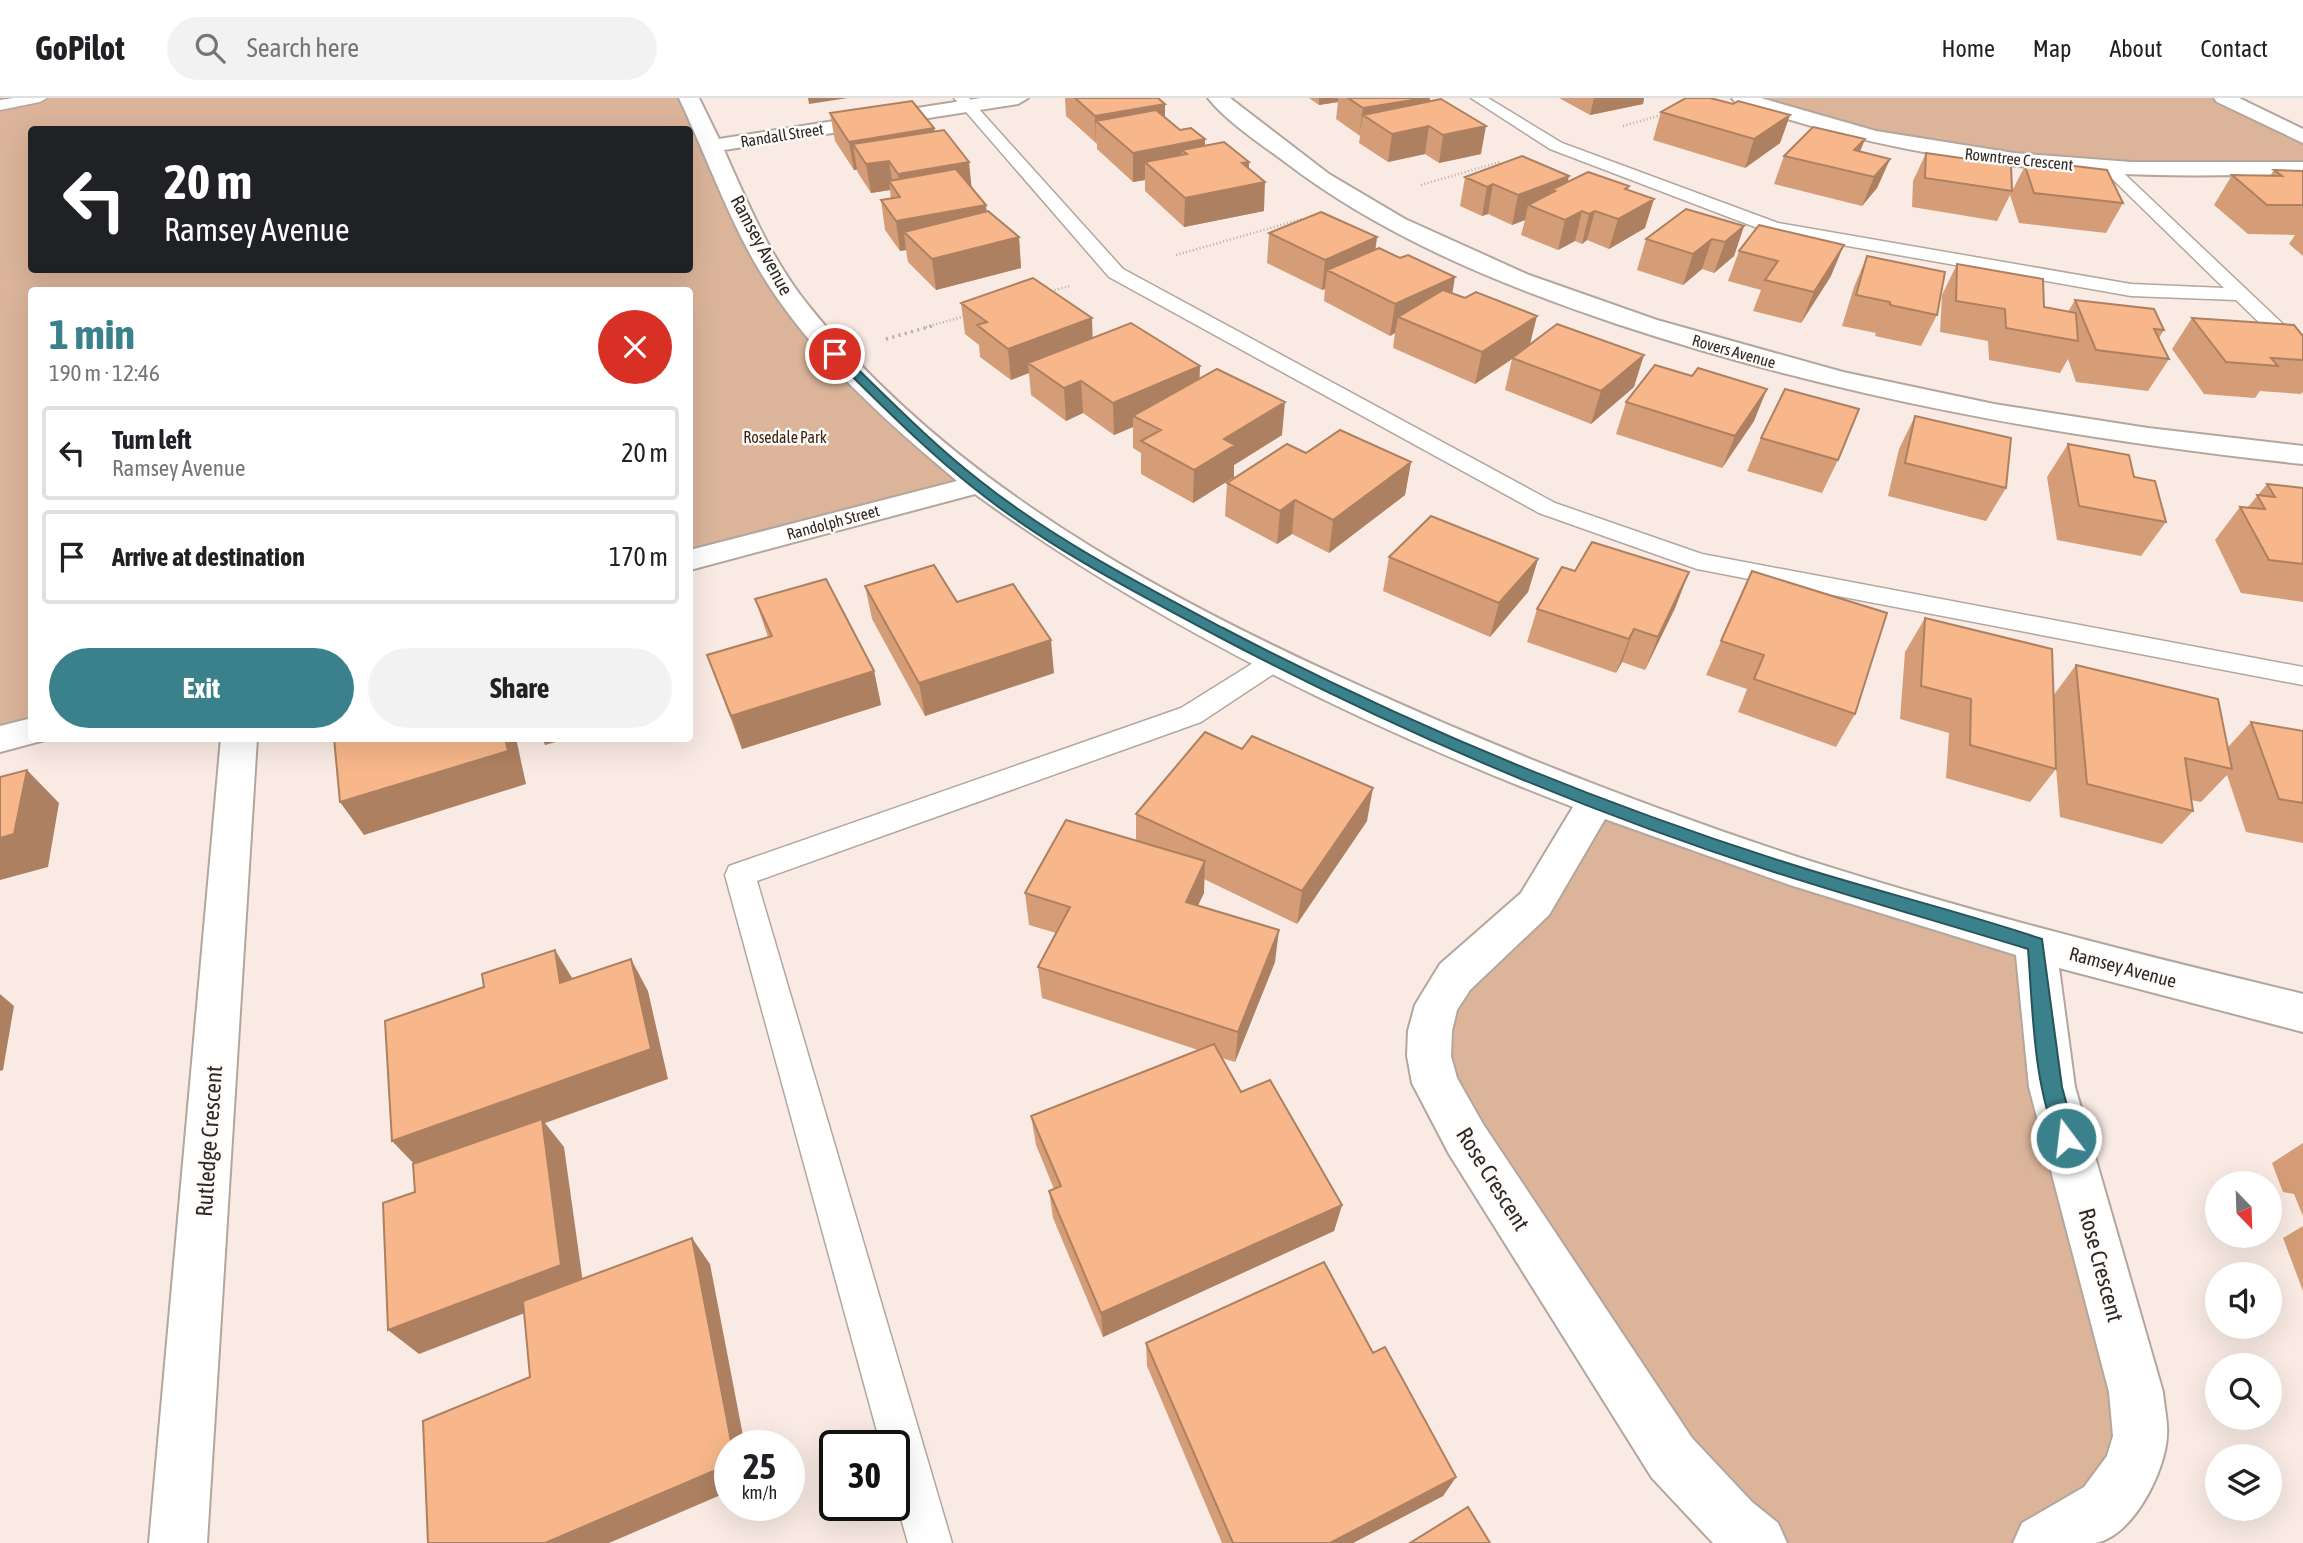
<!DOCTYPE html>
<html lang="en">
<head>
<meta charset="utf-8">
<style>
	:root { --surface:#fff; --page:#f2f2f2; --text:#202124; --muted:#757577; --line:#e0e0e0; --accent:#3a818b }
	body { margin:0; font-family:"Asap Condensed",sans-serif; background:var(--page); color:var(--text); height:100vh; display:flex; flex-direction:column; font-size:26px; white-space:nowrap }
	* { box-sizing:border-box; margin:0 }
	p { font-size:23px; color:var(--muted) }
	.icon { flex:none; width:38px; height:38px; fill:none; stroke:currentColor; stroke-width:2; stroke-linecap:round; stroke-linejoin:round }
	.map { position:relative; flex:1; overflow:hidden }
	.details { position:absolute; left:28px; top:189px; width:665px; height:455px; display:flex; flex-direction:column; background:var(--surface); border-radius:7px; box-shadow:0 7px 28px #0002 }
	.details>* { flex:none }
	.top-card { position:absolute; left:28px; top:28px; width:665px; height:147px; border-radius:7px; box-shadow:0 7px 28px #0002; background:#202124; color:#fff; overflow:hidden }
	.needle { width:46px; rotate:157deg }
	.buttons { position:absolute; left:2205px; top:1073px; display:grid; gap:14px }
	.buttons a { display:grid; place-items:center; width:77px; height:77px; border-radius:50%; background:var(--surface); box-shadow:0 7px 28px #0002; font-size:35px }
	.speed { position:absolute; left:714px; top:1332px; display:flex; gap:14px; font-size:35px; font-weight:700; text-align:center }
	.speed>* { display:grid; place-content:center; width:91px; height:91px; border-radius:50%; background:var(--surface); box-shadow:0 7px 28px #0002; line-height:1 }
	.speed small { font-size:18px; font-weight:400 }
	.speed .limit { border:4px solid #111; border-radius:10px; background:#fff; color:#111 }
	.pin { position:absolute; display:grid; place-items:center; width:60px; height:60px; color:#fff; margin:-30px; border:4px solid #fff; border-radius:50%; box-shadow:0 2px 7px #0007 }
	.me { position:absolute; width:77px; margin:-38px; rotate:345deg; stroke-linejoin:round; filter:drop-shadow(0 0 5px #0008) }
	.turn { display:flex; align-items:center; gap:24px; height:147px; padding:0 21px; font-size:32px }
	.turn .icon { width:91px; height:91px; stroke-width:2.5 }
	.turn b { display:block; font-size:49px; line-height:60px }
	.round { display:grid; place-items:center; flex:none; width:74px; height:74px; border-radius:37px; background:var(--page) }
	.summary { display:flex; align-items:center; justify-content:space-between; height:119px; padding:0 21px }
	h1 { font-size:42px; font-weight:700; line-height:52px; color:var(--accent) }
	.cta { display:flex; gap:14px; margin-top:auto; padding:14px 21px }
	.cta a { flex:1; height:80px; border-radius:42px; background:var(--accent); color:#fff; font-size:28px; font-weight:700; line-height:80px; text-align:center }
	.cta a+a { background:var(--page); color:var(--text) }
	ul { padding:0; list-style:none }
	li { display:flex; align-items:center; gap:21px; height:94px; margin:0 14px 10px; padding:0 7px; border:4px solid var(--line); border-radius:7px }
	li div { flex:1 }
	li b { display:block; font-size:26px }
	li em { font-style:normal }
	header { display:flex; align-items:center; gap:42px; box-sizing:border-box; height:98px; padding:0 35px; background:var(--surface); border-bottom:2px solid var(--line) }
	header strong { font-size:33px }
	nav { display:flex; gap:38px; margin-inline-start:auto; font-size:24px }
	.search { width:490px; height:63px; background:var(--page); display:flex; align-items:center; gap:18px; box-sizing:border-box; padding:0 24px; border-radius:38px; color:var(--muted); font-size:26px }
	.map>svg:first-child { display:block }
	.green { fill:#dbb49a; fill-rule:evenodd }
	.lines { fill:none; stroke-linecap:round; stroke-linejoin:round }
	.service-casing { stroke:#b2a69d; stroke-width:3 }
	.minor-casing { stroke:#b2a69d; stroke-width:4 }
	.path-far1 { stroke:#b7aca5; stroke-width:2.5; stroke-dasharray:1 2.5; stroke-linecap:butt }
	.path { stroke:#b7aca5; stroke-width:3.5; stroke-dasharray:2 4.5; stroke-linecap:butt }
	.service { fill:#fff; fill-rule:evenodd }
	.minor { fill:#fff; fill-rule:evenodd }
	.wall { fill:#d49d77 }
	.shaded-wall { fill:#ad8061 }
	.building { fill:#f7b78a; stroke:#ad8061; stroke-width:2 }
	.route { fill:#3a818b; stroke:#26545a; stroke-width:2 }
	.labels { text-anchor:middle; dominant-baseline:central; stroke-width:5; stroke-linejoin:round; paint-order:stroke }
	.far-street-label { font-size:16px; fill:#2e2926; stroke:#fefbf9 }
	.far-park-label { font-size:16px; fill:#3d2310; stroke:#fefbf9 }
	.street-label { font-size:19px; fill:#2e2926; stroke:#fefbf9 }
	.near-street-label { font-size:23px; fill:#2e2926; stroke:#fefbf9 }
</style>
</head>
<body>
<header>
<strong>GoPilot</strong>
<div class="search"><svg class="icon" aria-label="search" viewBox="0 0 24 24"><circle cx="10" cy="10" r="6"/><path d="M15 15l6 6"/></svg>Search here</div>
<nav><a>Home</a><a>Map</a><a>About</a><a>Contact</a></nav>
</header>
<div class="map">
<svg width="2303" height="1445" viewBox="0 0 2303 1445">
	<rect width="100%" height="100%" fill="#f9ebe3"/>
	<path class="green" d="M0,0H689L797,210L976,387L690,462V192H32L31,633L0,641ZM32,32H690V172H32Z
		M1742,0H2224L2303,39V70H2138L1951,53Z
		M1596,703L2036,846L2140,1338L2042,1445H1758L1466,1041L1430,933Z"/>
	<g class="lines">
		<defs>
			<path id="service" d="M14,0H47L40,4L0,12V2Z
				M954,0H969L1123,171L1555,405L1702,456L2303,569V587L1697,471L1539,415L1109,179Z
				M1471,0H1488L1562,45L1778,125L2131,186L2224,190L2100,69L2102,66H2114L2303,245V262L2296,260L2236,202L2131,198L1768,134L1550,51Z
				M1275,554L1284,557L1288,563L1284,569L1201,624L757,783L952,1445H908L894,1396V1348H881L725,777L729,768L1181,610L1266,557Z"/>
			<path id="minor" d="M679,0H699L719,41L981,0H1028L1018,6L724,52C748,106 771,161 808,207C951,386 1163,500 1369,592C1513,657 1660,714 1810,763C1973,815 2138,856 2303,896V934L2059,870L2075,989L2163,1294C2164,1308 2168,1323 2167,1337C2166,1372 2133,1439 2095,1445C2069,1445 2039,1445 2013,1445L2022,1425L2084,1389L2107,1358L2113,1338L2109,1294L2029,989L2016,857L1790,787L1605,721L1549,817L1470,892L1457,912L1452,933L1451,958L1457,980L1483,1026L1692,1340L1752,1404L1778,1425L1787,1445H1713L1652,1380L1449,1056L1412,985L1407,958L1408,933L1415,907L1440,866L1521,795L1573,709C1363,628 1157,528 975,396L690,472V452L957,383C882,320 804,251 755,165C725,112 705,55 679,0Z
				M1208,0H1230L1329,76L1405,121L1529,177L1657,222L1843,274L1994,306L2148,330L2303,348V366C2070,341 1840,300 1617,226C1501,187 1383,139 1285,64C1262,47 1226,23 1208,0Z
				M1732,0H1761L1876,33L2014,55L2131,64H2303V76C2237,77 2171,79 2106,75C1979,69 1855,46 1735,4Z
				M2214,0H2239L2303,31V45L2217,4Z
				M32,620V640L45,642L0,654V628Z
				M221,640H257L207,1445H149Z"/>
		</defs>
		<use href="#service" class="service-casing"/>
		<use href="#minor" class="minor-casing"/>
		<path class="path-far1" d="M1623,28L1665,16
			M1421,87L1500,64
			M1176,157L1302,121
			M1048,194L1070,188
			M926,229L969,217"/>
		<path class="path" d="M886,241L932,228"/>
		<use href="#service" class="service"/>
		<use href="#minor" class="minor"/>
	</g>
	<path class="wall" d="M1065,0H1158L1165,19L1180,32L1205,41V47L1249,64V70L1264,113L1184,129L1145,93V82L1133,84L1097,51V46L1066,18Z
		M1309,0H1430L1429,4L1481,56L1439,65L1425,56L1388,64L1359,45L1360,38L1336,21L1338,4L1319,7Z
		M1559,0H1644L1643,6L1590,17Z
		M1733,6L1790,17L1780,45L1745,70L1653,42L1661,14Z
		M830,15L934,30L935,34L986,113L1019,139L1021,170L936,192L908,164L906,152L900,153L885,132L881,102L891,101L890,92L871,95L858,75L857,72H854L835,43Z
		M1865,41L1860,54L1890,61L1877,90L1862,108L1774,86L1784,58Z
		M1926,55L2012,93L2025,68L2048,70L2050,65L2123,105L2106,135L2019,125L2010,97L1997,123L1912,109L1913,83Z
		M2274,72L2303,73V158L2289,146L2295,137L2248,136L2214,107L2232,77L2270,78Z
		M1569,78L1567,84L1629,88L1628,92L1645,130L1609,151L1587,142L1582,146L1575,143L1558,152L1521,137L1525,122L1512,127L1488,116L1482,118L1460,108L1465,79Z
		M1759,127L1831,178L1801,225L1753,213L1761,192L1728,183L1739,153Z
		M1744,128L1734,158L1714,175L1702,171L1683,187L1637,172L1646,141Z
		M1269,135L1377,139L1375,152L1452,196L1530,246L1634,289L1591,326L1505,292L1512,261L1475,286L1393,250L1395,235L1390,238L1324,203L1325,191L1322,192L1267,165Z
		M1867,158L1937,217L1921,248L1875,238L1876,235L1842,228L1854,189Z
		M1957,166L2044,209L2068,214L2075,202L2164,232L2159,240L2169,261L2148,293L2076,284L2068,261L2060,275L1989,262L1988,243L1940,234L1942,197Z
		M961,205L1093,240L1199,281L1282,337L1234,367V379L1193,405L1141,376V355L1133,350V329L1114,337L1083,315L1066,323L1031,297L1029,275L1011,282L980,259L979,247L965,236Z
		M2192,220L2303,238V294L2301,296L2260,293L2255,300L2204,296L2172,251Z
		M1626,304L1754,323L1722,370L1616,336Z
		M1915,318L2006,390L1986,423L1888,398L1899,351Z
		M1761,340L1838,362L1822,395L1747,373Z
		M2068,346L2134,379L2166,424L2141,458L2057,442L2047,379Z
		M1411,364L1405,397L1329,455L1292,436L1277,446L1225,418L1227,385Z
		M2267,386L2303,390V504L2241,495L2215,442L2240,409H2248Z
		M1389,459L1538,461L1528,494L1490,539L1383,493Z
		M1752,473L1855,616L1836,649L1738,614L1747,591L1706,577Z
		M865,488L957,504L1054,575L925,618L872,521Z
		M755,501L874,573L881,607L742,651L707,557L768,539Z
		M1676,508L1645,572L1622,564L1616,575L1527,544L1537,511Z
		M1925,520L2053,598L2076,567L2228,649L2251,624L2303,633V745L2246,734L2227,677L2201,704L2191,702L2193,713L2162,746L2060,719L2055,656L2056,671L2030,704L1946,680L1949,635L1900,621L1905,554Z
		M1136,716L1367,723L1297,826L1204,781V795L1198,807L1275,864L1235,964L1222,960L1241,994L1342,1107L1334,1133L1103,1239L1053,1120L1049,1093L1054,1091L1036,1047L1031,1018L1198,952L1042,900L1038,869L1056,835L1029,827L1025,795L1136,743Z
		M2303,1045V1118L2294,1096L2283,1094L2272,1065Z
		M2303,1128V1193L2283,1140Z
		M1146,1245L1373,1255L1456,1379L1443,1398L1353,1445H1222L1147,1268Z"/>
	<path class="shaded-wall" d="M808,0H848L809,6Z
		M1319,0H1338V4L1319,7Z
		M1425,0H1430L1426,27L1363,17L1359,38L1363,10Z
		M1594,0H1644L1643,6L1590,17Z
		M1165,6V33L1096,23V46L1095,18Z
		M1790,17L1780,45L1745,70L1754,41Z
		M1429,28L1425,56L1388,64L1392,36Z
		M1486,28L1481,56L1439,65L1443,37Z
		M934,30L938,59L889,63L893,88L889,83L890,92L871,95L866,66L853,46L857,72H854L849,44Z
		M1205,41L1204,70L1182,52L1181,74L1145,64V82L1133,84V55Z
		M1865,41L1853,70L1854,52Z
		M1890,61L1877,90L1862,108L1874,79Z
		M969,64L972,93L902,105L898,76Z
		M1249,64L1248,87L1265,84L1264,113L1184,129L1185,100L1242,65Z
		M1569,78L1562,107L1555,93L1551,92L1546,113L1528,107L1525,122L1512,127L1518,97Z
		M1493,86L1488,116L1482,118L1487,89Z
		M1654,101L1645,130L1609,151L1618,121Z
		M986,107L989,137L904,134L906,152L900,153L896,123Z
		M1582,113L1575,143L1558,152L1565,122Z
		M1595,113L1587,142L1582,146L1589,116Z
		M1744,128L1734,158L1714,175L1725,144Z
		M1019,139L1021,170L936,192L932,161Z
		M1377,139L1373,170L1327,172L1325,191L1322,192L1325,162Z
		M1712,141L1702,171L1683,187L1693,156Z
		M1844,147L1831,178L1801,225L1814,194Z
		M1455,179L1450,210L1398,219L1395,235L1390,238L1395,206Z
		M1537,218L1529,250L1512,260V261L1475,286L1482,254Z
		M1092,220L1093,251L1028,265L1029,275L1011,282L1008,251Z
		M1644,257L1634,289L1591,326L1601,293Z
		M1200,268L1199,300L1133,318V329L1114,337L1113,305Z
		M1081,283L1083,315L1066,323L1064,290Z
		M1767,291L1754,323L1722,370L1735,338Z
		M1285,304L1282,337L1234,367V379L1193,405L1194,372L1224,341Z
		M1411,364L1405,397L1329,455L1333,422Z
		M1295,402L1292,436L1277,446L1280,413Z
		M1538,461L1528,494L1490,539L1499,505Z
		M1689,474L1676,508L1645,572L1658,539Z
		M1634,531L1622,564L1616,575L1629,541Z
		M1051,542L1054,575L925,618L919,585Z
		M874,573L881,607L742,651L731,618Z
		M505,640H516L526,686L364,737L340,704Z
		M542,640H570L545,647Z
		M27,672L59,705L48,769L0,782V740Z
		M1373,690L1367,723L1297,826L1302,793Z
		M1205,763L1204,795L1185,835L1186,804Z
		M1279,832L1275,864L1235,964L1238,934Z
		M555,852L574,883L560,885Z
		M631,861L648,893L668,981L545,1025L564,1049L584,1192L419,1256L388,1232L419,1071L392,1043Z
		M0,896L14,908L3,972L0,973Z
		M1342,1107L1334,1133L1103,1239L1101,1215Z
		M692,1140L710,1166L745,1348H732Z
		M730,1366V1393L609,1445H545Z
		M1456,1379L1443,1398L1353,1445H1330Z"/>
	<path class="building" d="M1075,0H1158L1165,6L1095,18Z
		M1348,0H1425L1363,10Z
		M1686,0H1710L1733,6L1738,3L1790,17L1754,41L1661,14Z
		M1441,1L1486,28L1443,37L1429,28L1392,36L1363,17Z
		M912,3L934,30L849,44L830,15Z
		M1156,12L1180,32L1191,30L1205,41L1133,55L1096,23Z
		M1813,29L1865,41L1854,52L1890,61L1874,79L1784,58Z
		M944,32L969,64L898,76L889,63L866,66L853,46Z
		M1224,44L1249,64L1242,65L1265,84L1185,100L1145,64L1187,56L1182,52Z
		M1926,55L2011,67L2012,93L1925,80Z
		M1522,58L1569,78L1518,97L1493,86L1487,89L1465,79Z
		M2050,65L2107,72L2123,105L2034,95L2025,68L2053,71Z
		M956,71L986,107L896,123L881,102L900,99L889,83Z
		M2274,72L2303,73V107H2267L2232,77L2282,78Z
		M1588,74L1629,88L1625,91L1654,101L1618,121L1595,113L1589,116L1582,113L1565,122L1528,107L1555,93L1551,92Z
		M1686,111L1744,128L1725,144L1712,141L1693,156L1646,141Z
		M988,113L1019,139L932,161L904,134Z
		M1321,114L1377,139L1325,162L1269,135Z
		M1759,127L1844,147L1814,194L1765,182L1778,163L1739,153Z
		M1379,150L1400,160L1408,157L1455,179L1395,206L1327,172Z
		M1867,158L1945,174L1937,217L1890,207V204L1856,197Z
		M1957,166L2043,181L2044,209L2076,215L2078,243L2006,230L2005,211L1956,203Z
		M1033,180L1092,220L1008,251L977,227L987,224L961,205Z
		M1443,192L1465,200L1476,194L1537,218L1482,254L1398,219Z
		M2075,202L2154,211L2164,232L2154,231L2169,261L2096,252Z
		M2192,220L2294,227L2303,238V262L2271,260L2278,268L2226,264Z
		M1131,225L1200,268L1113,305L1081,283L1064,290L1028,265Z
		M1557,226L1644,257L1601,293L1512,260Z
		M1655,267L1692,278L1698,270L1767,291L1735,338L1626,304Z
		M1217,271L1285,304L1224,341L1235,347L1194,372L1141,343L1161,332L1133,318Z
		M1785,291L1859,311L1838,362L1761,340Z
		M1915,318L2011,340L2006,390L1905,365Z
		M1340,332L1411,364L1333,422L1295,402L1280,413L1227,385L1287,346L1306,355Z
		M2068,346L2129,357L2134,379L2155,383L2166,424L2079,408Z
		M2267,386L2303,390V466L2269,462L2240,409L2265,411L2257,397L2275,399Z
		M1431,418L1538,461L1499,505L1389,459Z
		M1592,444L1689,474L1658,539L1634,531L1629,541L1537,511L1562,469L1575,473Z
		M934,467L957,504L1013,486L1051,542L919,585L865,488Z
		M1752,473L1887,515L1855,616L1754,581L1764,557L1721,543Z
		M826,481L874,573L731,618L707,557L772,538L755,501Z
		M1925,520L2052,551L2056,671L1970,647L1971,601L1921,588Z
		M2076,567L2218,601L2232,671L2185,660L2193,713L2087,686Z
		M2251,624L2303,633V705L2279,701Z
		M1205,634L1242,651L1252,638L1373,690L1302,793L1136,716Z
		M334,640H505L508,653L340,704Z
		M27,672L14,736L0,740V679Z
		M1066,722L1205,763L1186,804L1279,832L1238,934L1038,869L1070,809L1025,795Z
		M555,852L560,885L631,861L651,951L392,1043L385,923L484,889L482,876Z
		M1214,946L1241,994L1270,982L1342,1107L1101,1215L1049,1093L1061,1088L1031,1018Z
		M542,1021L561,1167L388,1232L383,1105L415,1094L413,1066Z
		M692,1140L732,1348H730V1366L545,1445H428L423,1323L530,1279L523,1203Z
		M1324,1164L1373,1255L1385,1249L1456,1379L1330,1445H1233L1146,1245Z
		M1468,1409L1490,1445H1410Z"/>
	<path class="route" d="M831,253H839C885,297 929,343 979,382C1053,441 1140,486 1223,530C1401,623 1590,702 1781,763C1867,791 1956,812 2042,841L2062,989L2076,1040L2073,1046L2066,1049L2059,1046C2033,987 2033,914 2028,851C1943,825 1858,801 1774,774C1585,713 1395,632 1219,539C1134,494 1045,448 970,387C921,348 877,302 831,258Z"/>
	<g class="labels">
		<g class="far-street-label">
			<text transform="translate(782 37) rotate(-9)">Randall Street</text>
			<text transform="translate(2019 61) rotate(6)">Rowntree Crescent</text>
			<text transform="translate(1734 253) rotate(16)">Rovers Avenue</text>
			<text transform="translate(833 424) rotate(-15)">Randolph Street</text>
		</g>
		<g class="far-park-label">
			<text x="785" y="339">Rosedale Park</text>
		</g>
		<g class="street-label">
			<text transform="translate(762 147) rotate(62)">Ramsey Avenue</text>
			<text transform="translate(2123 869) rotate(15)">Ramsey Avenue</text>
		</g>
		<g class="near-street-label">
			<text transform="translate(209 1043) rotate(-86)">Rutledge Crescent</text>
			<text transform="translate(1493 1081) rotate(58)">Rose Crescent</text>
			<text transform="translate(2101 1167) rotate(75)">Rose Crescent</text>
		</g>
	</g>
</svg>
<div class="buttons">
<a><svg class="needle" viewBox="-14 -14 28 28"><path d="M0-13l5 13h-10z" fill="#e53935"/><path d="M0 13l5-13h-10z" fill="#757577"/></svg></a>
<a><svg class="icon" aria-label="sound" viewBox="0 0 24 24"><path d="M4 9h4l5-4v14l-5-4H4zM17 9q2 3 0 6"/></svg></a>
<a><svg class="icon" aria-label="search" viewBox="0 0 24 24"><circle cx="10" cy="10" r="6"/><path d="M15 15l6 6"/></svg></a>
<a><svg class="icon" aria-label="layers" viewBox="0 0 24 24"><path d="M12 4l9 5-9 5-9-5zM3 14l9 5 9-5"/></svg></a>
</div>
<div class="speed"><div>25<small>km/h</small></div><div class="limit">30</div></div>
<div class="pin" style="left:835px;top:256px;background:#d93025"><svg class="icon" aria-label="arrive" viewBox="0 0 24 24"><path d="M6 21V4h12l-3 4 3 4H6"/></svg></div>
<svg class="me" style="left:2066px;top:1040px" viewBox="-20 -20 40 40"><circle r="17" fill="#3a818b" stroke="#fff" stroke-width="3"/><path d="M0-11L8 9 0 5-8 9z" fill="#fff"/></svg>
<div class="top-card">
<div class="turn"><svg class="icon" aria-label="left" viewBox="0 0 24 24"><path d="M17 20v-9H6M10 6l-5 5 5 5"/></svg><div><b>20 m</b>Ramsey Avenue</div></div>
</div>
<section class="details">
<div class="summary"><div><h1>1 min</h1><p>190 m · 12:46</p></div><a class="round" style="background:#d93025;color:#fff"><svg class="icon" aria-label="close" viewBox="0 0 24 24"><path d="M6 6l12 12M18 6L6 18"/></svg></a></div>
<ul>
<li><svg class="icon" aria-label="left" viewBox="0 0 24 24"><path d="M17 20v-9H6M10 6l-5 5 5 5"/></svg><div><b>Turn left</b><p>Ramsey Avenue</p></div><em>20 m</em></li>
<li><svg class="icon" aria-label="arrive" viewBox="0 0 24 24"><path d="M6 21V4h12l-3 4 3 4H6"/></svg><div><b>Arrive at destination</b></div><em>170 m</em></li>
</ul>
<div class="cta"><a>Exit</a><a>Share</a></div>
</section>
</div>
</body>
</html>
